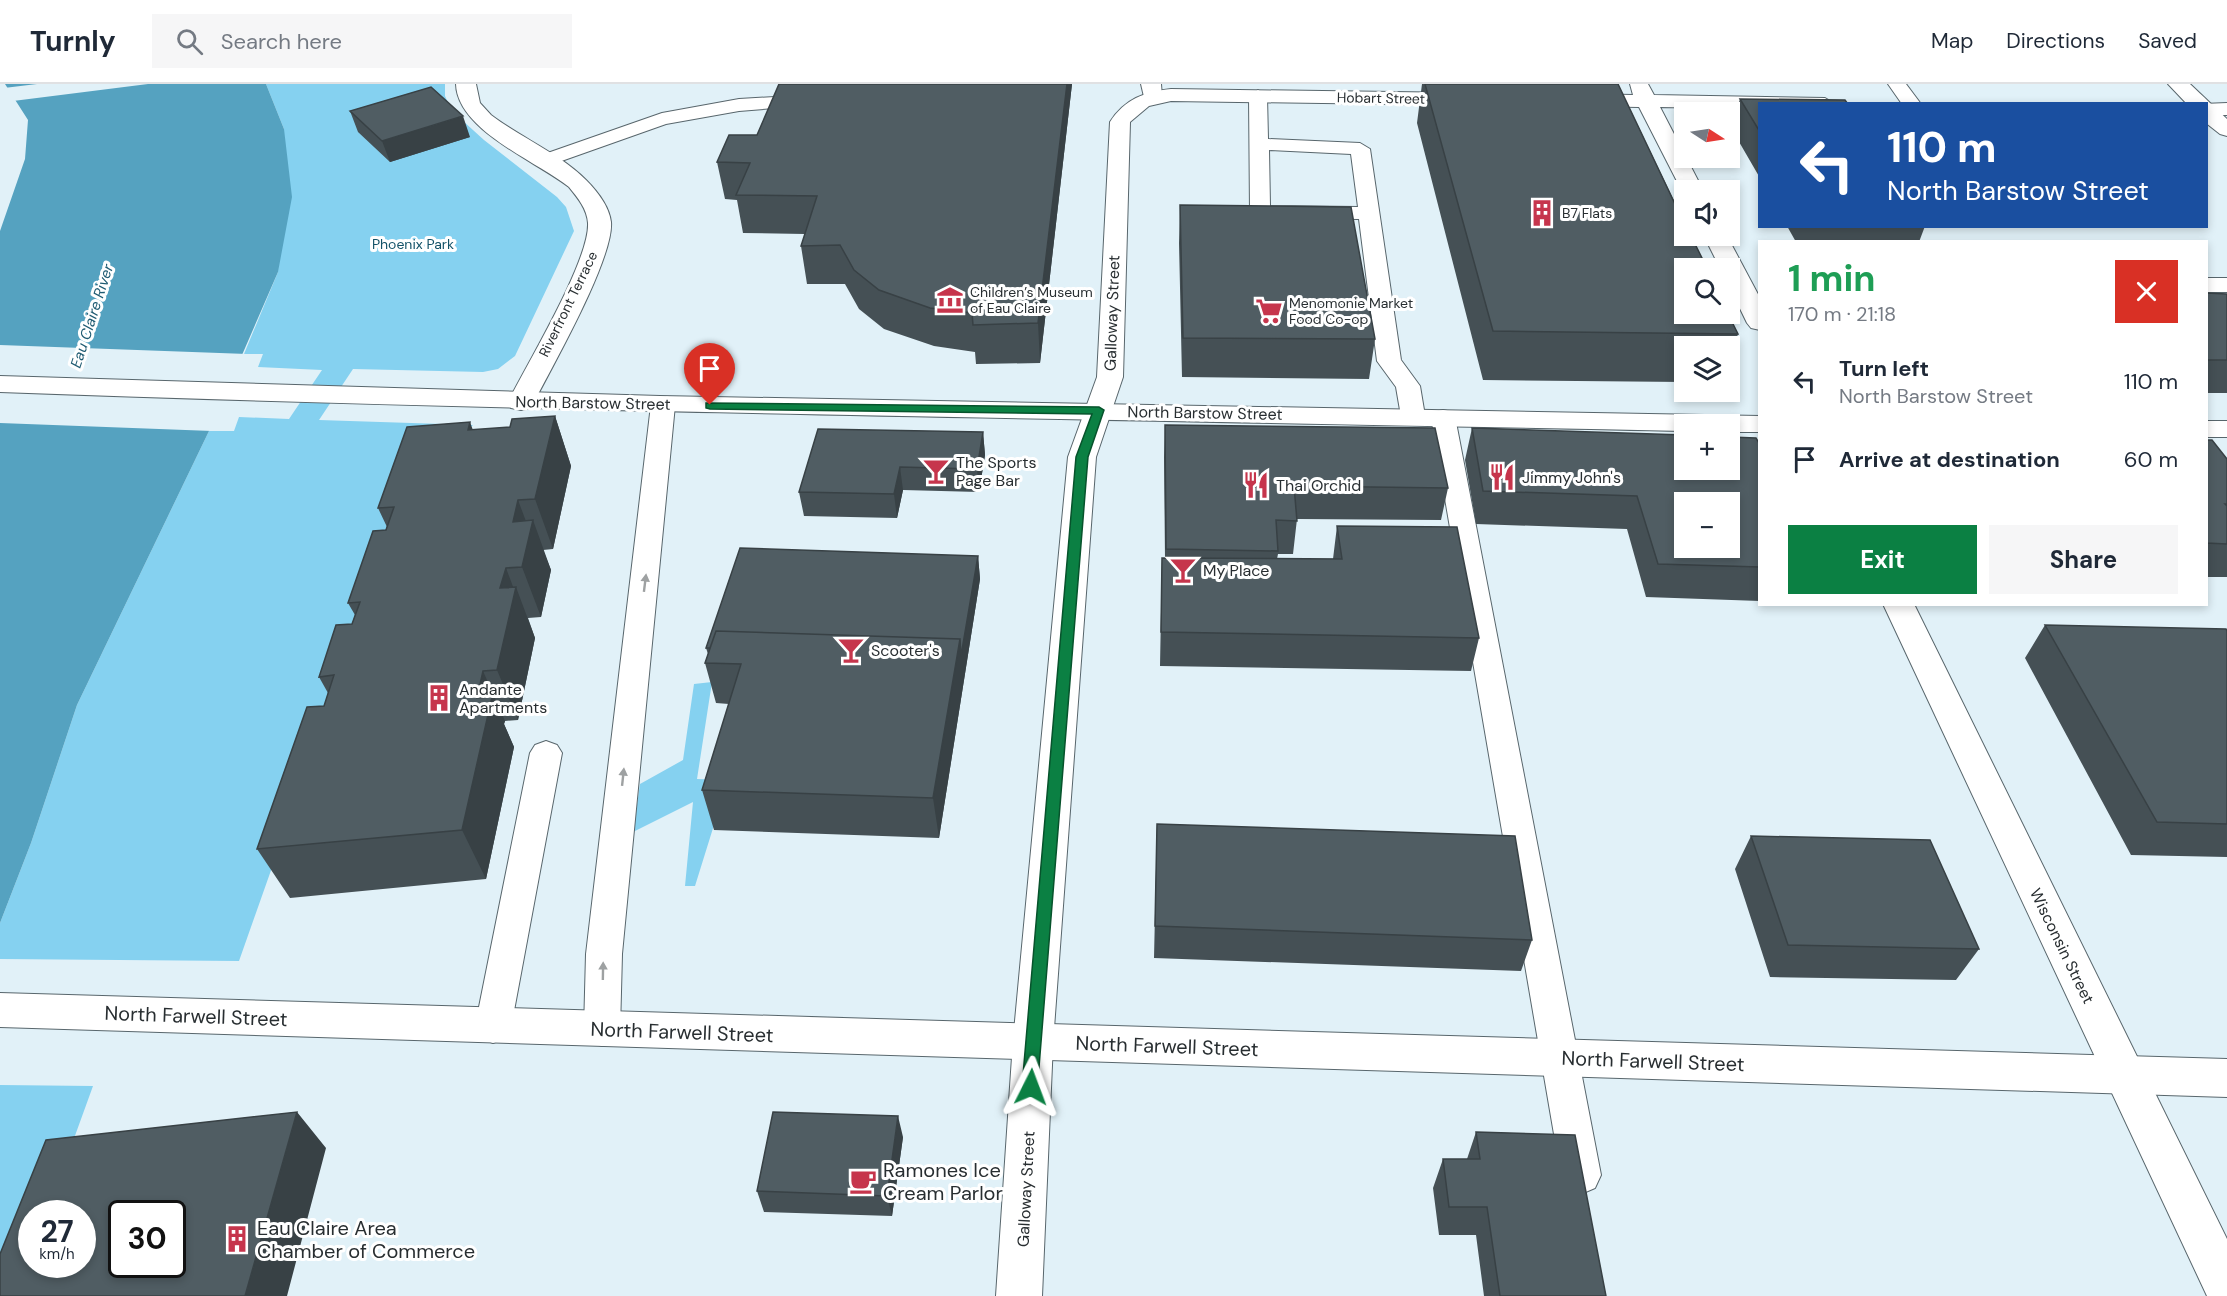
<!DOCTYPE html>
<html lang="en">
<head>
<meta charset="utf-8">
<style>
	:root { --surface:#fff; --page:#f6f6f7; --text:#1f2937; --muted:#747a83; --line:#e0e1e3; --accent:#0b8043 }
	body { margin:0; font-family:"DM Sans",sans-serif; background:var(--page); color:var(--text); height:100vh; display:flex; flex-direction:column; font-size:22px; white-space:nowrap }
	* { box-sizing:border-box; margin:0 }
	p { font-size:20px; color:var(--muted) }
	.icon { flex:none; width:33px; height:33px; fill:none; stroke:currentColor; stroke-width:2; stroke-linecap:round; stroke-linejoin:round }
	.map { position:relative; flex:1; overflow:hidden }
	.panel { position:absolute; left:1758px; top:156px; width:450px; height:366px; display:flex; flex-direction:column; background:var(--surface); border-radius:0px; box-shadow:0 3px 9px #0003 }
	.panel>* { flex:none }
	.top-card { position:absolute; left:1758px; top:18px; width:450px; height:126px; border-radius:0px; box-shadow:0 3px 9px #0003; background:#1a4fa0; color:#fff; overflow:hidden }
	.needle { width:39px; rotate:102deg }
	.fabs { position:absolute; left:1674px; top:18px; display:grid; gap:12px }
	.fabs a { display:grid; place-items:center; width:66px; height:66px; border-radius:0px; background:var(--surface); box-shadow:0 3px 9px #0003; font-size:30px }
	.speed { position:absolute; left:18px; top:1116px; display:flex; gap:12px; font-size:30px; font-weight:700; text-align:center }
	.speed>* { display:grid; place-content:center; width:78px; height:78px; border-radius:50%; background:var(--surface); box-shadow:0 3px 9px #0003; line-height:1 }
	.speed small { font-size:15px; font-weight:400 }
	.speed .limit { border:3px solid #111; border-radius:9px; background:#fff; color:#111 }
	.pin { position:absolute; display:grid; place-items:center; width:51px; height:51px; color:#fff; margin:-62px -26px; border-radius:50% 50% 50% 0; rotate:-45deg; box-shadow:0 0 6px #0007 }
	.pin .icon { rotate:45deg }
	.me { position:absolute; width:66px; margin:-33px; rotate:3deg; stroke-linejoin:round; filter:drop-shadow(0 0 4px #0008) }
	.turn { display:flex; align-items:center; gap:21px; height:126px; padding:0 30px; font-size:27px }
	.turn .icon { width:78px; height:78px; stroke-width:2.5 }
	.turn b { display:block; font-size:42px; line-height:51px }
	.round { display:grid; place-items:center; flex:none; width:63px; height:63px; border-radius:0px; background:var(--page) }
	.overview { display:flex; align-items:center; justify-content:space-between; height:102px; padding:0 30px }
	h1 { font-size:36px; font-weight:700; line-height:45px; color:#1e9e55 }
	.button { display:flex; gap:12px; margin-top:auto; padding:12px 30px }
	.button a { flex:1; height:69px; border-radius:0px; background:var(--accent); color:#fff; font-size:24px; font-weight:700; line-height:69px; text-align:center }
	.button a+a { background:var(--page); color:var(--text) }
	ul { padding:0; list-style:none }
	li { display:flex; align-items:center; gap:18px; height:78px; padding:0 30px }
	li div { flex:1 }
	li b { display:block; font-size:22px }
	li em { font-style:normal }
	header { display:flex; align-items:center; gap:36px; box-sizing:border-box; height:84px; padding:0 30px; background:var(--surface); border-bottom:2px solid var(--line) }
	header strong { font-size:28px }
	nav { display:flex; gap:33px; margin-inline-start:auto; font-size:21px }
	.search { width:420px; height:54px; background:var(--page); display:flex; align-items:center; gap:15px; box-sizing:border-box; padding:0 21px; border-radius:0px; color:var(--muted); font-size:22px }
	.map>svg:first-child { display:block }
	.green { fill:#85d1f0 }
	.water { fill:#55a2c0 }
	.pier { fill:#e1f1f8 }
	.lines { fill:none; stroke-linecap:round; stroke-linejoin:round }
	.service-casing { stroke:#58666c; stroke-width:2 }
	.pedestrian-casing { stroke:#58666c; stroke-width:2 }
	.minor-casing { stroke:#58666c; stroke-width:2 }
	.tertiary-casing { stroke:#58666c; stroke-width:2 }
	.secondary-casing { stroke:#58666c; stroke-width:2 }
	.service { fill:#fff; fill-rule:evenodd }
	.pedestrian { fill:#fff; fill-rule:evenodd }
	.minor { fill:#fff; fill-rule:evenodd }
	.tertiary { fill:#fff; fill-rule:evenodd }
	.secondary { fill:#fff; fill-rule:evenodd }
	.wall { fill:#455055 }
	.shaded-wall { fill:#384145 }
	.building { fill:#505d63; stroke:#384145; stroke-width:1.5; fill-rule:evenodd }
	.oneway { fill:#9ea1a2 }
	.route { fill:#0b8043; stroke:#07532c; stroke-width:1.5 }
	.labels { text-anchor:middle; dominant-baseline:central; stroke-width:6; stroke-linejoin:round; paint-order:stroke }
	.far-street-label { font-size:14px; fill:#282e31; stroke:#fff }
	.far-poi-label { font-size:14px; fill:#282e31; stroke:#fff; text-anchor:start }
	.far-park-label { font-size:14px; fill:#135268; stroke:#fff }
	.far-water-label { font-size:15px; font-style:italic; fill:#1f5b72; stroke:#fff }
	.street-label { font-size:16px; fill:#282e31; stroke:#fff }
	.poi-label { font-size:16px; fill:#282e31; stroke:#fff; text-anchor:start }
	.near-street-label { font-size:20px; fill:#282e31; stroke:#fff }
	.near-poi-label { font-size:20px; fill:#282e31; stroke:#fff; text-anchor:start }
</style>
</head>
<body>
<header>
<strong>Turnly</strong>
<div class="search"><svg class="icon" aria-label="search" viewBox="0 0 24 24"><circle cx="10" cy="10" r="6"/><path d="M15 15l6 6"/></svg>Search here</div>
<nav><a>Map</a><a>Directions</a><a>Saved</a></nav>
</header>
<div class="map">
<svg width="2227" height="1212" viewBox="0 0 2227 1212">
	<rect width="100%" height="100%" fill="#e1f1f8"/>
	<path class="green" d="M266,0H445V12L452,27L484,56L557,113L566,123L574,147L515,272L498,285L483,288L353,285L319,336L473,341L406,404L239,877L0,875V839L31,759L77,621L209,347H234L239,333L289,335L322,286L258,283L263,270H244L278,188L284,45Z
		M712,598L697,695L728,696L695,802H685L693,718L633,748L640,700L683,676L694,600Z
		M0,1001L93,1002L47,1129L32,1130L0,1212Z"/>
	<path class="water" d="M5,0H266L284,45L292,113L278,188L209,347L77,621L31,759L0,839V147L25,75L28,36Z"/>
	<path class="pier" d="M37,0H148L13,17L4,4Z
		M0,261L247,270L212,347L0,339Z"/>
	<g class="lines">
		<defs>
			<path id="service" d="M1888,0H1906L1921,20H1902Z
				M1258,6L1267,12L1268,55L1360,59L1370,65L1401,276L1420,302L1425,332L1422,337L1413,339L1404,337L1401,332L1396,303L1377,277L1359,135L1260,134L1253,132L1250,128L1249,12ZM1269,66L1351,70L1358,123L1270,122Z
				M792,12L799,14L801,18L799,22L739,27L666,40L553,80H539L536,76L539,72L662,29L739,15Z
				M2206,194H2227V208H2206Z
				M663,314L672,316L675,321L622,870L620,946L615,957L602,962L589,957L584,946L586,870L651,321L654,316Z
				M1443,326L1452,328L1455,333L1601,1091L1595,1104L1581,1110L1567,1104L1561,1091L1431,333L1434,328Z
				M546,657L557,661L562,669L511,943L506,954L493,959L480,954L475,943L530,669L535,661Z"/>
			<path id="pedestrian" d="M1141,0H1161L1162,13L1159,17H1145Z"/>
			<path id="minor" d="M456,0H476L480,19L491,31C521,54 559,69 586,96C597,107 609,122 611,138C614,174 553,281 534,318L531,324L521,326L511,324L508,318C527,280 590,176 588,139C587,125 578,114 569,103C536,77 457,46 456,0Z
				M1630,0H1648L1654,11L1825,14L1835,20H1760V25L1660,23L1703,106H1684V111L1639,23L1581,22L1574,20L1571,16L1574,12L1581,10L1633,11Z
				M1171,5L1464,9L1471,11L1474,15L1471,19L1464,21L1171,17L1149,22L1130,38L1123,293L1096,373L1053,958L1042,1212H996L1013,958L1068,373L1097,293L1110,38C1125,15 1144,8 1171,5Z
				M2227,19V31H2206V20H2203Z
				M1704,152H1727L1760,214V246L1751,244L1747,239L1730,204V184H1720Z
				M1883,520H1914L2227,1155V1212H2207Z"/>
			<path id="tertiary" d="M0,292L660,312L1760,332V348H1730V340H1684V347C1123,335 561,329 0,308Z
				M2206,337H2227V353H2206Z"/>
			<path id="secondary" d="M2168,0H2190C2204,13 2213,22 2227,35V52L2220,50L2206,39V20H2187Z
				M0,909L2227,975V1013L0,943Z"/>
		</defs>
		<use href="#service" class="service-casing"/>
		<use href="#pedestrian" class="pedestrian-casing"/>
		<use href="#minor" class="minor-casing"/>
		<use href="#tertiary" class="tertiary-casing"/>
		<use href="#secondary" class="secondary-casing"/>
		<use href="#service" class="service"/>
		<use href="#pedestrian" class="pedestrian"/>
		<use href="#minor" class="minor"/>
		<use href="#tertiary" class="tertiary"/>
		<use href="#secondary" class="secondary"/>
	</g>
	<path class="wall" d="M1072,0L1040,279L976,280L975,268L934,262L884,245L859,225L845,200H807L801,162L805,150L743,149L737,116L725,115L717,78L757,51Z
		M1422,0H1618L1738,250L1730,275V262H1684V298L1483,296L1417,39Z
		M1740,15L1760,20V94L1731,44Z
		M350,27L470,53L390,78L358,48Z
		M1180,121L1375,255L1369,295L1182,293L1179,159Z
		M1787,142H1925L1919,158H1796Z
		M2206,209L2227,210V309H2206Z
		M555,332L571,382L553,465L543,466L551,486L541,533L528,534L535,554L518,636L505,637L504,640L514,663L486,795L290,814L257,765L324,622L328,609L319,593L352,540L355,531L348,519L387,443L378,424L473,346L510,343Z
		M1165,341L1448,404L1441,436L1297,435L1293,470H1278L1277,475H1333L1337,442L1479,554L1471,587L1160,582L1162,474H1165L1164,373Z
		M1472,344L1760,361V517L1646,513L1627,445L1476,440L1465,376Z
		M983,348L985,371L979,408L903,406L897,434L804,432L799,408Z
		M2206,356L2227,375V493H2206Z
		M978,472L980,495L939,754L714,746L702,706L729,620L716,619L705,579L708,570L706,564Z
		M2045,541L2227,547V773L2131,771L2025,574Z
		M1157,740L1532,856L1521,887L1154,874Z
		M1751,752L1979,865L1956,896L1770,893L1735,785Z
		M1476,1048L1606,1212H1484L1476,1151H1439L1433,1104L1443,1075H1467Z
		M903,1053L892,1132L764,1128L757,1107Z"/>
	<path class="shaded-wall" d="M1067,0H1072L1040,279L1038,239Z
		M463,32L470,53L390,78L382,57Z
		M555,332L571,382L553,465L535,415Z
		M470,338L488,388L468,346Z
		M983,348L985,371L979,408L977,385Z
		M900,383L903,406L897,434L894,410Z
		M518,416L530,448L533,436L551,486L541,533L522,483L513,438Z
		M978,472L980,495L939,754L933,714L960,555Z
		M506,484L515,508L516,503L535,554L518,636L497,586L500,504Z
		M483,587L505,637L504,640L514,663L486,795L462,746L477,614Z
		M297,1028L326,1064L287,1212H245Z
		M898,1032L903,1053L892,1132L887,1112Z"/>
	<path class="building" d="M779,0H1067L1038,239L973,241L972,229L930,224L879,206L854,186L840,161L801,162L817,112L736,111L750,79L717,78L729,51H757Z
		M1425,0H1618L1684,139V152H1691L1707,184H1684V230H1728L1738,250L1493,247Z
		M431,3L463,32L382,57L350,27Z
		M1740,15L1845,16L1848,20H1760V48Z
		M1180,121L1351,123L1375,255L1183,254Z
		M2206,209L2227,210V276H2206Z
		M555,332L535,415L518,416L513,438L533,436L522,483L506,484L500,504L516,503L497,586L483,587L477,614L492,613L462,746L257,765L307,623L324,622L334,591L319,593L336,541L352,540L360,518L348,519L373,447L386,446L394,423L378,424L407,343L470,338L468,346L510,343L512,335Z
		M1165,341L1435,344L1448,404L1294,402L1297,437L1276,436L1278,467L1166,465Z
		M1472,344L1684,351V386H1730V353L1756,354L1760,361V483L1658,480L1637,412L1483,407ZM1684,418H1730V464H1684Z
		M818,345L983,348L977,385L900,383L894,410L799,408Z
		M2206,356H2212L2227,375V420H2225L2227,422V460L2206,459Z
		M1337,442L1457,443L1479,554L1161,548L1162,474L1342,475Z
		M740,464L978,472L961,572L960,555L716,547L710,564H706Z
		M2045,541L2226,545L2227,547V740L2157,738Z
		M716,547L960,555L933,714L702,706L741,580L705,579Z
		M1157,740L1515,752L1532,856L1155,842Z
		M1751,752L1930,756L1979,865L1788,861Z
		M297,1028L245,1212H0V1170L46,1056ZM32,1130H82V1180H32ZM122,1130H172V1180H122Z
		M773,1028L898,1032L887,1112L757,1107Z
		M1476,1048L1575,1051L1606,1212H1500L1487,1123H1449L1443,1075H1480Z"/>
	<defs><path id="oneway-solid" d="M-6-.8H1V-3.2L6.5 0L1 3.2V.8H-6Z" transform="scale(1.5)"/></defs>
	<g class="oneway">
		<use href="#oneway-solid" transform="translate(645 499) rotate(-83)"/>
		<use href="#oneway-solid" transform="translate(623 693) rotate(-84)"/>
		<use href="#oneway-solid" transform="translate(603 887) rotate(-89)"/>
	</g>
	<path class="route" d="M706,319L1099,323L1104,326L1088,373L1037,1008L1031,1010L1025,1008L1022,1003L1076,373L1092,330L710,325L706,324Z"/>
	<defs>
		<symbol id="building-bare" viewBox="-9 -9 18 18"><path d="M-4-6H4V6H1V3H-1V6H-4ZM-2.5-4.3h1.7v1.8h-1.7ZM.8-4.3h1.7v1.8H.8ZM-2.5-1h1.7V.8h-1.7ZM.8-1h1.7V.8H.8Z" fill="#c6354c" stroke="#fff" stroke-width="2.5" paint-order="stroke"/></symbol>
		<symbol id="museum-bare" viewBox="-9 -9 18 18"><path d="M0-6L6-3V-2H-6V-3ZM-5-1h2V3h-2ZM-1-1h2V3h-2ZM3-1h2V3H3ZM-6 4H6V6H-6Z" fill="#c6354c" stroke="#fff" stroke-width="2.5" paint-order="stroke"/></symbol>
		<symbol id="supermarket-bare" viewBox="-9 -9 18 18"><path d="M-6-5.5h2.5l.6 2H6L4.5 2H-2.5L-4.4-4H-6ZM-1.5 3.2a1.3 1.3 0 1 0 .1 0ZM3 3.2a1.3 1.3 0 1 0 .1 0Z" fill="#c6354c" stroke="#fff" stroke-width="2.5" paint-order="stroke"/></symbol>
		<symbol id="bar-bare" viewBox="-9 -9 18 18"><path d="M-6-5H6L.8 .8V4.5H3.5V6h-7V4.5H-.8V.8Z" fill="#c6354c" stroke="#fff" stroke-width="2.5" paint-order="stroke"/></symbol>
		<symbol id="restaurant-bare" viewBox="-9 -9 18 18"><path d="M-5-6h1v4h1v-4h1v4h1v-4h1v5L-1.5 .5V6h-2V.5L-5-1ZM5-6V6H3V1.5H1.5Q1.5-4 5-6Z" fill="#c6354c" stroke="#fff" stroke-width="2.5" paint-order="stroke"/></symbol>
		<symbol id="cafe-bare" viewBox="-9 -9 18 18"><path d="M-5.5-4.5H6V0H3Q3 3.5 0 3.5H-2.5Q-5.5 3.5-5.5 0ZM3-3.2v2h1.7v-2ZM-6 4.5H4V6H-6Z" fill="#c6354c" stroke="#fff" stroke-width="2.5" paint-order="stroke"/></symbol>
	</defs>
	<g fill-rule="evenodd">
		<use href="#building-bare" x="1523" y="110" width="38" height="38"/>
		<use href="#museum-bare" x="931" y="197" width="38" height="38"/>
		<use href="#supermarket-bare" x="1250" y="208" width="38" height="38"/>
		<use href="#bar-bare" x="917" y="368" width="38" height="38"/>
		<use href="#restaurant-bare" x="1483" y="374" width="38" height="38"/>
		<use href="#restaurant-bare" x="1237" y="382" width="38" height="38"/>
		<use href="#bar-bare" x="1164" y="467" width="38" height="38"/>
		<use href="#bar-bare" x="832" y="547" width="38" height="38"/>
		<use href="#building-bare" x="420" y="595" width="38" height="38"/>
		<use href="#cafe-bare" x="844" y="1078" width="38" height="38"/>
		<use href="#building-bare" x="218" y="1136" width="38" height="38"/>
	</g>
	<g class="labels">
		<g class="far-street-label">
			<text transform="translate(1381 14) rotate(1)">Hobart Street</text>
			<text transform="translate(568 220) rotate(-64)">Riverfront Terrace</text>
		</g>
		<g class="far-poi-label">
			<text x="1562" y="129">B7 Flats</text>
			<text x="970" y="208">Children’s Museum<tspan x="970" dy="16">of Eau Claire</tspan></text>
			<text x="1289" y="219">Menomonie Market<tspan x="1289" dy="16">Food Co-op</tspan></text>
		</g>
		<g class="far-park-label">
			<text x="413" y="160">Phoenix Park</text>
		</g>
		<g class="far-water-label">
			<text transform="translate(92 232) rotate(-72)">Eau Claire River</text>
		</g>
		<g class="street-label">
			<text transform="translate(1112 229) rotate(-88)">Galloway Street</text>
			<text transform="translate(593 319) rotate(1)">North Barstow Street</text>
			<text transform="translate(1205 329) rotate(1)">North Barstow Street</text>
			<text transform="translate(2062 862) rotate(64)">Wisconsin Street</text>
			<text transform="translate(1026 1105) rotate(-87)">Galloway Street</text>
		</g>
		<g class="poi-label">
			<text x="956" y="378">The Sports<tspan x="956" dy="18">Page Bar</tspan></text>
			<text x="1522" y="393">Jimmy John's</text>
			<text x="1276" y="401">Thai Orchid</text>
			<text x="1203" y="486">My Place</text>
			<text x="871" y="566">Scooter's</text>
			<text x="459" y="605">Andante<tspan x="459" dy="18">Apartments</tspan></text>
		</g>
		<g class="near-street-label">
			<text transform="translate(196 932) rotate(2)">North Farwell Street</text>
			<text transform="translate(682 948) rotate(2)">North Farwell Street</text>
			<text transform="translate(1167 962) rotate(2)">North Farwell Street</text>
			<text transform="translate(1653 977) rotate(2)">North Farwell Street</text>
		</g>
		<g class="near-poi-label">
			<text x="883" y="1086">Ramones Ice<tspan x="883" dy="23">Cream Parlor</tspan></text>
			<text x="257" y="1144">Eau Claire Area<tspan x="257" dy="23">Chamber of Commerce</tspan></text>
		</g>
	</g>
</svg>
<div class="fabs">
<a><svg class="needle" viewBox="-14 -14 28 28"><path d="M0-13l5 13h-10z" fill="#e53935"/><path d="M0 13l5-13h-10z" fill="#747a83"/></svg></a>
<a><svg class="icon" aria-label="sound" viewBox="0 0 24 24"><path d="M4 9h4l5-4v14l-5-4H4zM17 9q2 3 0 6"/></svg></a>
<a><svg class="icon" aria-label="search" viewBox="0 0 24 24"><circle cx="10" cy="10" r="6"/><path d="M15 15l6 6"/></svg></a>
<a><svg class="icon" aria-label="layers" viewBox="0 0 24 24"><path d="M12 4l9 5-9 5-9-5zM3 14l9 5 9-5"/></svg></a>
<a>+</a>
<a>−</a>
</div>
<div class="speed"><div>27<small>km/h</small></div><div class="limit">30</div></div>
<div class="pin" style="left:710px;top:321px;background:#d93025"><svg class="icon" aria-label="arrive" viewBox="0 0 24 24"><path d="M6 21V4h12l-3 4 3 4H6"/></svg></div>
<svg class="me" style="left:1031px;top:1003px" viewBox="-20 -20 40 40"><path d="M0-17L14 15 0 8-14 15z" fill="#0b8043" stroke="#fff" stroke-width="4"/></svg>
<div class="top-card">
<div class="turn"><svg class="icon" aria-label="left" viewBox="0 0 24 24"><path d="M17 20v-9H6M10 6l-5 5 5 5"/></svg><div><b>110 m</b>North Barstow Street</div></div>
</div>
<section class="panel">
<div class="overview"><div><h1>1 min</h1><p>170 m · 21:18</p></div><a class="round" style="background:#d93025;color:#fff"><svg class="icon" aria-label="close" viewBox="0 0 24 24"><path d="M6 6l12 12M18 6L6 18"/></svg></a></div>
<ul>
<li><svg class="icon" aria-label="left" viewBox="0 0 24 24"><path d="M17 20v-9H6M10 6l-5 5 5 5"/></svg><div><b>Turn left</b><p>North Barstow Street</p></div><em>110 m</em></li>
<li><svg class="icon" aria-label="arrive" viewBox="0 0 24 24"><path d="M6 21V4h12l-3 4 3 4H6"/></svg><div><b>Arrive at destination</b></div><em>60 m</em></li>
</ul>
<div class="button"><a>Exit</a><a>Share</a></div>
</section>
</div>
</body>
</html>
